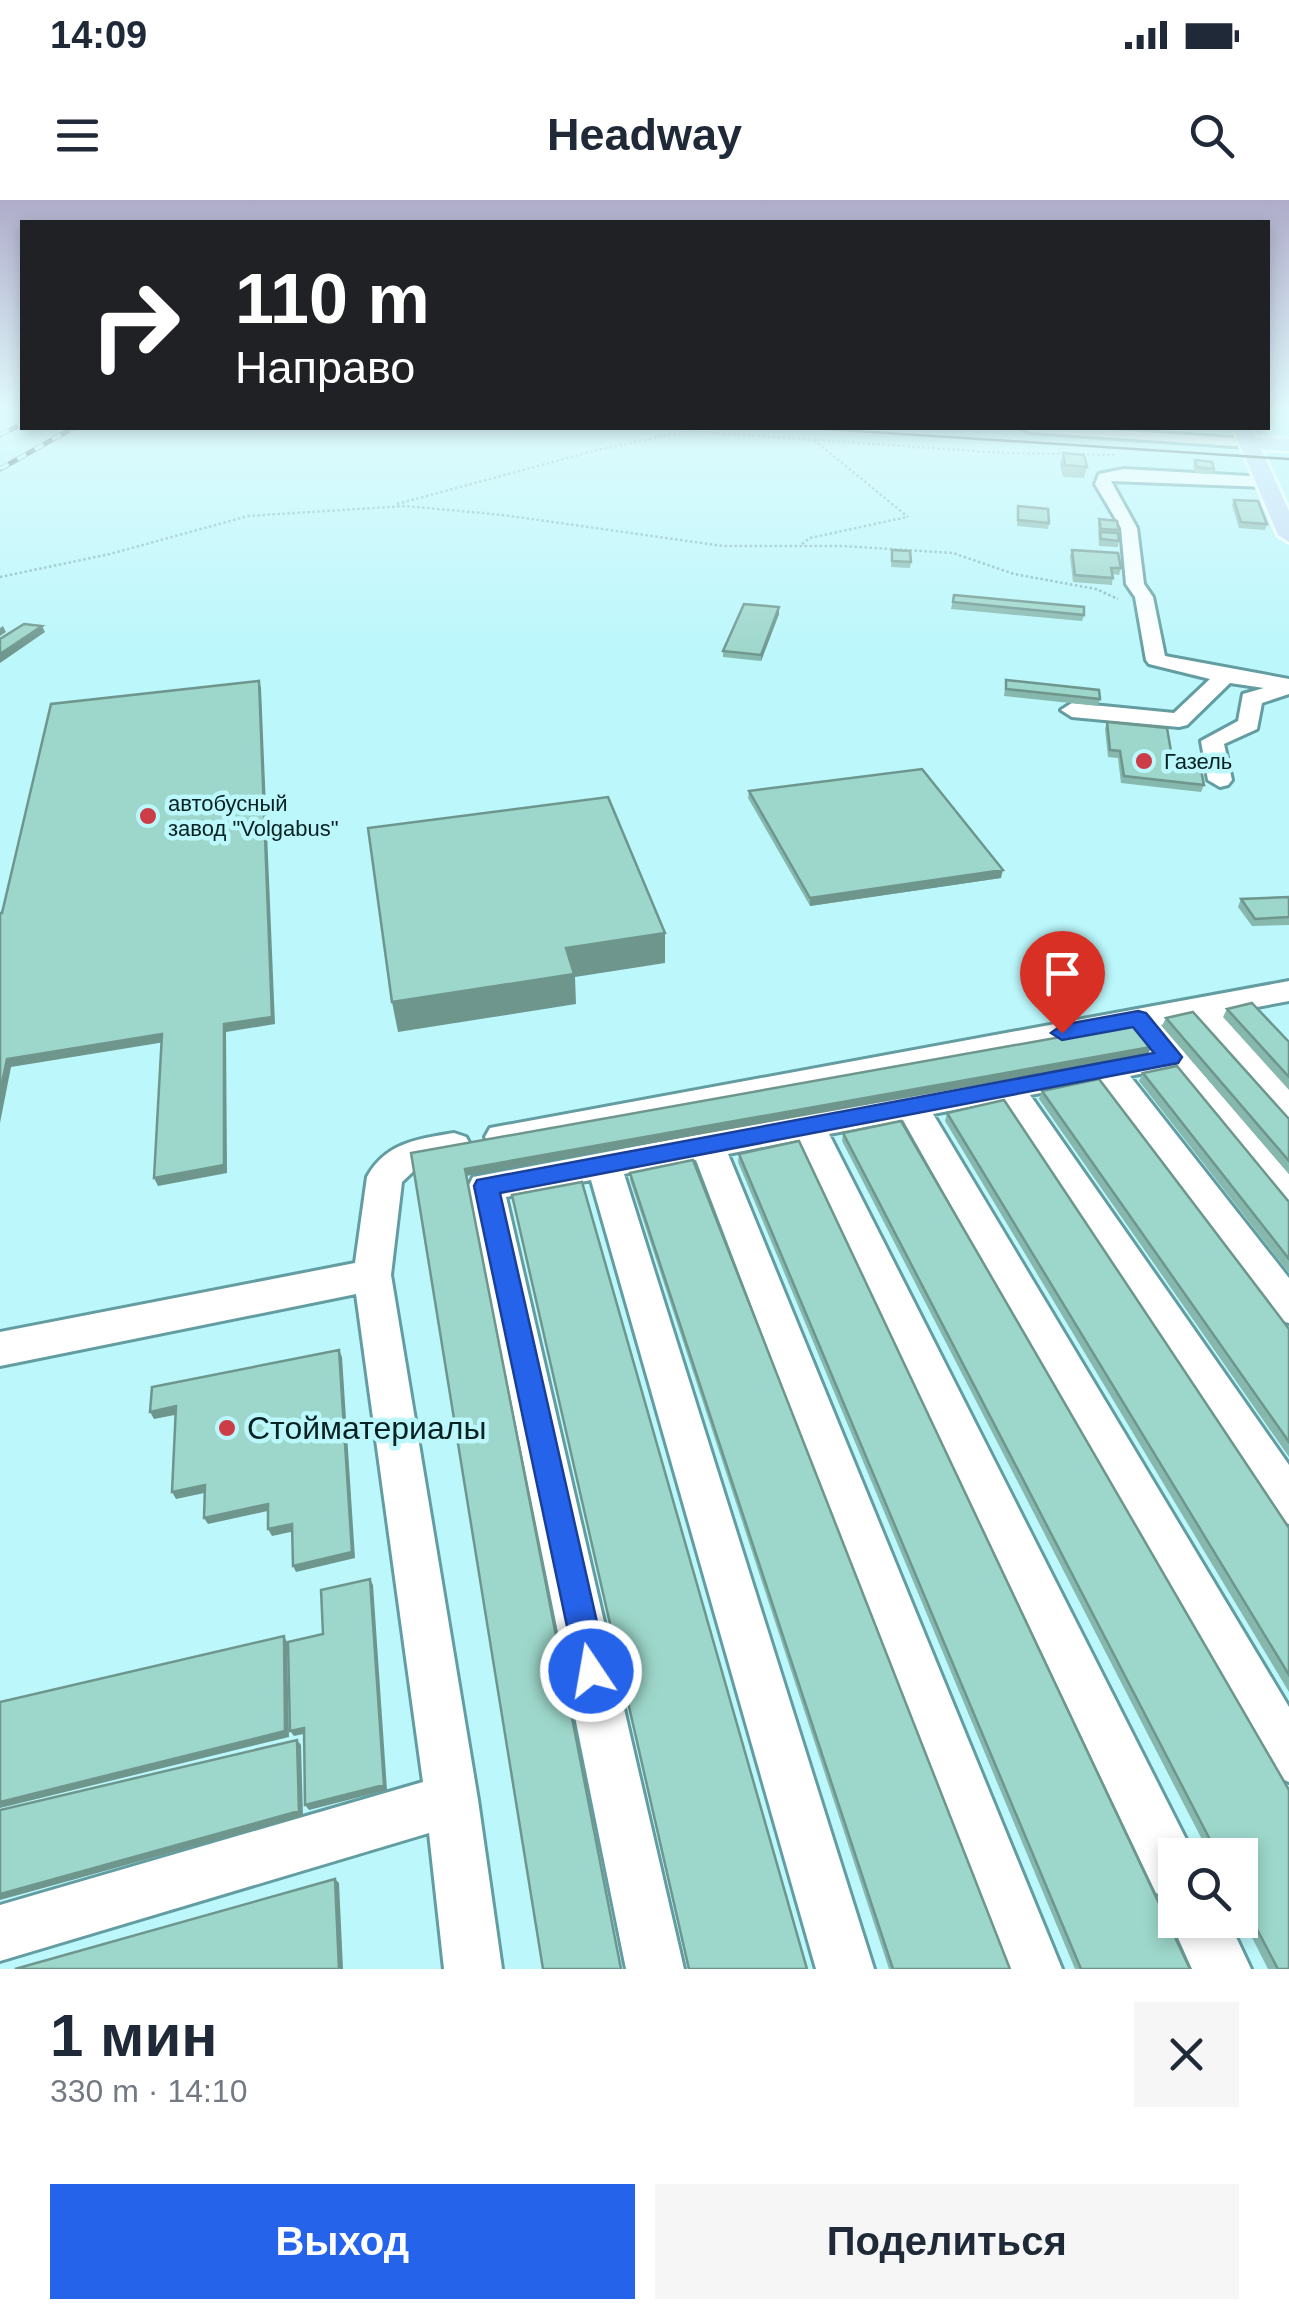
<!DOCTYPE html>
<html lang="ru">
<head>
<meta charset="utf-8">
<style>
	:root { --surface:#fff; --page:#f6f6f7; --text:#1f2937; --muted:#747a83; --accent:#2563eb }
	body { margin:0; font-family:Arial,sans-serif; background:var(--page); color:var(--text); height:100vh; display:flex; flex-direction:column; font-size:38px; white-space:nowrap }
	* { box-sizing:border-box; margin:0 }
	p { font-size:32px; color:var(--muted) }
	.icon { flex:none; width:55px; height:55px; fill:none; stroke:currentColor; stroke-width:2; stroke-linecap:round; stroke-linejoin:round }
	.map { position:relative; height:1769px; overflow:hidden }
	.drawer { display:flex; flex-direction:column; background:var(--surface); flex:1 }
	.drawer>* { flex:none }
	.banner { position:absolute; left:20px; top:20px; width:1250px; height:210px; border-radius:0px; box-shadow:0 5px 15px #0003; background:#202124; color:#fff; overflow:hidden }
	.buttons { position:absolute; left:1158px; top:1638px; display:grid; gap:20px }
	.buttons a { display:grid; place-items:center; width:100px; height:100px; border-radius:0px; background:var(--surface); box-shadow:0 5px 15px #0003; font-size:50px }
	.pin { position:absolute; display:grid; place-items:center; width:85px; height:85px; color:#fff; margin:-102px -42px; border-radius:50% 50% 50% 0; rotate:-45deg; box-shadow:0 0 10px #0007 }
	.pin .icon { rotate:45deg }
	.me { position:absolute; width:110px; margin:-55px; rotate:348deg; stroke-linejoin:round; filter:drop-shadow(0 0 8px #0008) }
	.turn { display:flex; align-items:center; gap:35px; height:210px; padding:0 50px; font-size:45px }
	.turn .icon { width:130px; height:130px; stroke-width:2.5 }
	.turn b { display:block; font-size:70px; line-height:85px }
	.round { display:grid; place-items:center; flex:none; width:105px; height:105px; border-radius:0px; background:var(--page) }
	.headline { display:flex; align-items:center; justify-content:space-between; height:170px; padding:0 50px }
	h1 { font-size:60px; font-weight:700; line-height:75px }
	.action { display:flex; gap:20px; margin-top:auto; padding:20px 50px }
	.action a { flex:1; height:115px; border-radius:0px; background:var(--accent); color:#fff; font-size:40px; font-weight:700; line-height:115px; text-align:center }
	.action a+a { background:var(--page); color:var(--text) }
	.status { display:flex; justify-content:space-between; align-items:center; height:70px; padding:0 50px; background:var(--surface); direction:ltr }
	.status svg { height:28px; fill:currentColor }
	header { display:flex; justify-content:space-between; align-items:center; height:130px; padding:0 50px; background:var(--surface); font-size:45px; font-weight:700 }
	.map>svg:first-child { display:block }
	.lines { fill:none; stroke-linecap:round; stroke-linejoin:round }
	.minor-casing { stroke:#639da1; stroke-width:6 }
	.major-casing { stroke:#fff; stroke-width:6 }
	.path { stroke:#85b6b9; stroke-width:2.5; stroke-dasharray:2.5 2.5; stroke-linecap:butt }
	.minor { fill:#fff; fill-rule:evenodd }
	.major { fill:#cadbf8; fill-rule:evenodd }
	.tram { stroke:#254445; stroke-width:2.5 }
	.rail-casing { stroke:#254445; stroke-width:5 }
	.rail { stroke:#bbf7fb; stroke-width:4; stroke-dasharray:10; stroke-linecap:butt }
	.wall { fill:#87b8ae }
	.shaded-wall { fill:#6e968d }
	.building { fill:#9dd6ca; stroke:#6e968d; stroke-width:2.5 }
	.route { fill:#2563eb; stroke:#184099; stroke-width:2.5 }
	.poi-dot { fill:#cd3d48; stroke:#bbf7fb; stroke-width:4 }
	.labels { text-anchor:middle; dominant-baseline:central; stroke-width:9; stroke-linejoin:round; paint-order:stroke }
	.far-poi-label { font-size:22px; fill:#082122; stroke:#bbf7fb; text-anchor:start }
	.near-poi-label { font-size:32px; fill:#082122; stroke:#bbf7fb; text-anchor:start }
</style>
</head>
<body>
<div class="status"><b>14:09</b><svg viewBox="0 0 49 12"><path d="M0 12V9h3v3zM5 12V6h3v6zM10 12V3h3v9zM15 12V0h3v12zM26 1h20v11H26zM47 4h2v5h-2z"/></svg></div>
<header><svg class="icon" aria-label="menu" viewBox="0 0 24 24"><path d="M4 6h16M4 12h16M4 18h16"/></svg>Headway<svg class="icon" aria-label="search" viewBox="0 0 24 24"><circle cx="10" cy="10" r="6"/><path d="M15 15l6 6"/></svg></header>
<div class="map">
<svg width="1289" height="1769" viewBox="0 0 1289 1769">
	<rect width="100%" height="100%" fill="#bbf7fb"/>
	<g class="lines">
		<defs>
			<path id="minor" d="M1022,228H1083L1248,239L1255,243L1248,247L1029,232Z
				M1124,269L1266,277L1274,282L1266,287L1111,281L1137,328L1144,384L1153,397L1165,456L1289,479V494L1262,503L1257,529L1224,544L1232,580L1228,585L1220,587L1208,580L1201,541L1238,521L1243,494L1264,488L1230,483L1187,525L1179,527L1072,517L1061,510L1072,503L1174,513L1210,479L1149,464L1146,460L1135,397L1126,384L1121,328L1095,284L1099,274Z
				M1289,781V801L1225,813L1289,884V917L1277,913L1196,818L1161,825L1289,974V1013L1276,1009L1163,869L1130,876L1289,1078V1123L1275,1119L1099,882L1030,895L1289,1265V1324L1273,1318L1000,901L933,914L1289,1507V1582L1271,1574L903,920L829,934L1194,1655H1175V1701L1156,1693L798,940L728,954L1062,1769H1004L696,960L624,974L874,1769H816L591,980L506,997L684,1769H626L468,987L473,977L1147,850L1131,831L502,950L490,946L485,937L490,928Z
				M454,933L466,937L471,946L466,955L421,964L402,982L391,1075L478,1600L502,1769H444L429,1633L0,1761V1705L423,1582L356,1094L0,1166V1132L355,1063L367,977C386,942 419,939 454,933Z
				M1175,1708V1720H1228L1251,1769H1192L1170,1720Z"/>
			<path id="major" d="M1233,228H1251L1256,238L1289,239V251L1261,249L1289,311V342L1278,335Z"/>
		</defs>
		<use href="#minor" class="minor-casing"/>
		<use href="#major" class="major-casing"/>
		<path class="path" d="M814,240L908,317
			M397,304L597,250L689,231L1003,253L1116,255
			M802,344L810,338L907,317
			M0,377L110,354L248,316L405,306L503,315L723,346H843L953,353L1014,374L1096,389L1118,399"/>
		<use href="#minor" class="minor"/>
		<use href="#major" class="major"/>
		<path class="tram" d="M809,228L1289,259"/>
		<defs>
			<path id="rail" d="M0,235L22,224
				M0,269L73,228"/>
		</defs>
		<use href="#rail" class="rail-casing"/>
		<use href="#rail" class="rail"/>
	</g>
	<path class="wall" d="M1063,253L1087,267L1084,278L1063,277L1060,264Z
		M1195,260L1214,269L1212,274L1195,273L1193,266Z
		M1234,300L1267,324L1265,330L1239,328L1232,305Z
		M1018,306L1049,323L1048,329L1017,326Z
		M1099,319L1119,330L1118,347L1099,346L1098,325Z
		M892,350L911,362L910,368L891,367Z
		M1072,350L1121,368L1119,375L1113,374L1112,385L1073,382L1070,356Z
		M954,395L1084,415L1082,421L951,409Z
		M779,407V414L761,461L723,457V451Z
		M1006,480L1100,499L1098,506L1004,496Z
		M1107,522L1172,557L1204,585L1201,592L1121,583L1118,558L1108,557L1105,529Z
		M749,591L1001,678L810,706L748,598Z
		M1289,697V725L1252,726L1238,707L1241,699Z
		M1227,809L1289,842V890L1223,817Z
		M1166,818L1289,919V974L1162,826Z
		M1143,873L1289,1002V1073L1139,881Z
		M1042,891L1289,1129V1257L1039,899Z
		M947,913L1289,1328V1492L945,921Z
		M901,921L1289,1590V1769H1268L1240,1714V1655H1210L842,941L843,933Z
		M739,954L1190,1769H1075L738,962Z
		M630,973L1010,1769H889L630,980Z
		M512,995L807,1769H688Z"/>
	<path class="shaded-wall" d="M779,407V414L761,461V455Z
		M3,426L6,432L0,436V428Z
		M42,426L45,432L0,463V454Z
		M259,481L261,488L275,824L226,832L227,973L158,986L154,978L224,824Z
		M1003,670L1001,678L810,706V698Z
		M665,733V763L575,777L576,804L398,832L392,802L566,748Z
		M162,834L165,842L11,867L0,923V892L7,859Z
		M1151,847L1148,855L466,976L465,969Z
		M339,1150L342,1157L355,1358L296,1372L293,1366Z
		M176,1206L180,1214L154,1219L150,1212Z
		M205,1285L209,1292L176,1299L172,1292Z
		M268,1304L272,1310L208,1324L204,1318Z
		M292,1324L295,1331L272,1336L268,1329Z
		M370,1379L373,1385L387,1590L309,1610L305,1605Z
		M284,1436L287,1442L289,1537L0,1608V1602Z
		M304,1528L308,1533L294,1536L290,1531Z
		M297,1540L301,1545L303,1616L0,1700V1694Z
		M335,1679L339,1683L343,1769H339Z"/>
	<path class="building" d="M1063,253L1084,255L1087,267L1065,265Z
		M1195,260L1212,262L1214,269L1197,267Z
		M1234,300L1258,301L1267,324L1241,322Z
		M1018,306L1048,309L1049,323L1018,320Z
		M1099,319L1117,321L1119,330L1101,329Z
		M1100,332L1118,333L1119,341L1101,339Z
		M892,350L910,351L911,362L892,361Z
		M1072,350L1118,353L1121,368H1111L1113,378L1075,375Z
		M954,395L1084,407V415L953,402Z
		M744,404L779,407L761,455L723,451Z
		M24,424L42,426L0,454V439Z
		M1006,480L1099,490L1100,499L1006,489Z
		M259,481L272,817L224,824V965L154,978L162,834L7,859L0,892V713H2L51,504Z
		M1107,522L1167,528L1172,557L1199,560L1204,585L1124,576L1120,551L1110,550Z
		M922,569L1003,670L810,698L749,591Z
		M608,597L665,733L566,748L574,774L392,802L368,628Z
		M1289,697V717L1255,719L1241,699Z
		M1252,803L1289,842V877L1227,809Z
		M1193,812L1289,919V961L1166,818Z
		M1133,824L1151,847L465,969L621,1769H543L411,953Z
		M1177,866L1289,1002V1059L1143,873Z
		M1099,879L1289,1129V1242L1042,891Z
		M1004,900L1289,1328V1475L947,913Z
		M901,921L1289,1590V1769H1278L1240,1697V1655H1218L843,933Z
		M799,941L1190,1769H1081L739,954Z
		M693,960L1010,1769H893L630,973Z
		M582,982L807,1769H689L512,995Z
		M339,1150L352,1352L293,1366L292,1324L268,1329V1304L204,1318L205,1285L172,1292L176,1206L150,1212L152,1187Z
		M370,1379L384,1585L305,1605L304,1528L290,1531L288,1442L323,1434L321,1390Z
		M284,1436L285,1531L0,1602V1502Z
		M297,1540L299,1611L0,1694V1610Z
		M335,1679L339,1769H15Z"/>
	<linearGradient id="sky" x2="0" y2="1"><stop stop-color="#afacca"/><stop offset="0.46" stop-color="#e0fbfd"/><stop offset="1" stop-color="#e0fbfd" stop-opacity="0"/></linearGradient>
	<rect width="1289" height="458" fill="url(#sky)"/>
	<path class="route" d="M1138,811L1146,813L1178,852L1182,857L1178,863L500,993L608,1471L603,1483L591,1488L579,1483L474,986L477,980L1154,853L1133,827L1062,840L1051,833L1062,825Z"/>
	<g class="poi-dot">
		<circle cx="1144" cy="561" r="10"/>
		<circle cx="148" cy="616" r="10"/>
		<circle cx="227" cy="1228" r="10"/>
	</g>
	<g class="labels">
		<g class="far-poi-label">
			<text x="1164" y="561">Газель</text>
			<text x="168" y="603">автобусный<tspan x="168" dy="25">завод "Volgabus"</tspan></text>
		</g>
		<g class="near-poi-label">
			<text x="247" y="1228">Стойматериалы</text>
		</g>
	</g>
</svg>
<div class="buttons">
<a><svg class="icon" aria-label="search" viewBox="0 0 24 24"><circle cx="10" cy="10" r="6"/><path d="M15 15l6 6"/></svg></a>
</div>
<div class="pin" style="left:1062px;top:833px;background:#d93025"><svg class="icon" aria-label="arrive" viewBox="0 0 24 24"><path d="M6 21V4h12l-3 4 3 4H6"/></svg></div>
<svg class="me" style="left:591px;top:1471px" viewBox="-20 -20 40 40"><circle r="17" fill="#2563eb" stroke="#fff" stroke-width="3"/><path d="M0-11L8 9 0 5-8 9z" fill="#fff"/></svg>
<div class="banner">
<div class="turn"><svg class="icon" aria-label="right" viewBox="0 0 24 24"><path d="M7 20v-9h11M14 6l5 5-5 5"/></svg><div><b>110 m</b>Направо</div></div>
</div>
</div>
<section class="drawer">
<div class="headline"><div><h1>1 мин</h1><p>330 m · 14:10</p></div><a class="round"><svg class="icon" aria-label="close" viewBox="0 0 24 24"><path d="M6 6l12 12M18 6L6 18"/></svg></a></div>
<div class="action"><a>Выход</a><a>Поделиться</a></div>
</section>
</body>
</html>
